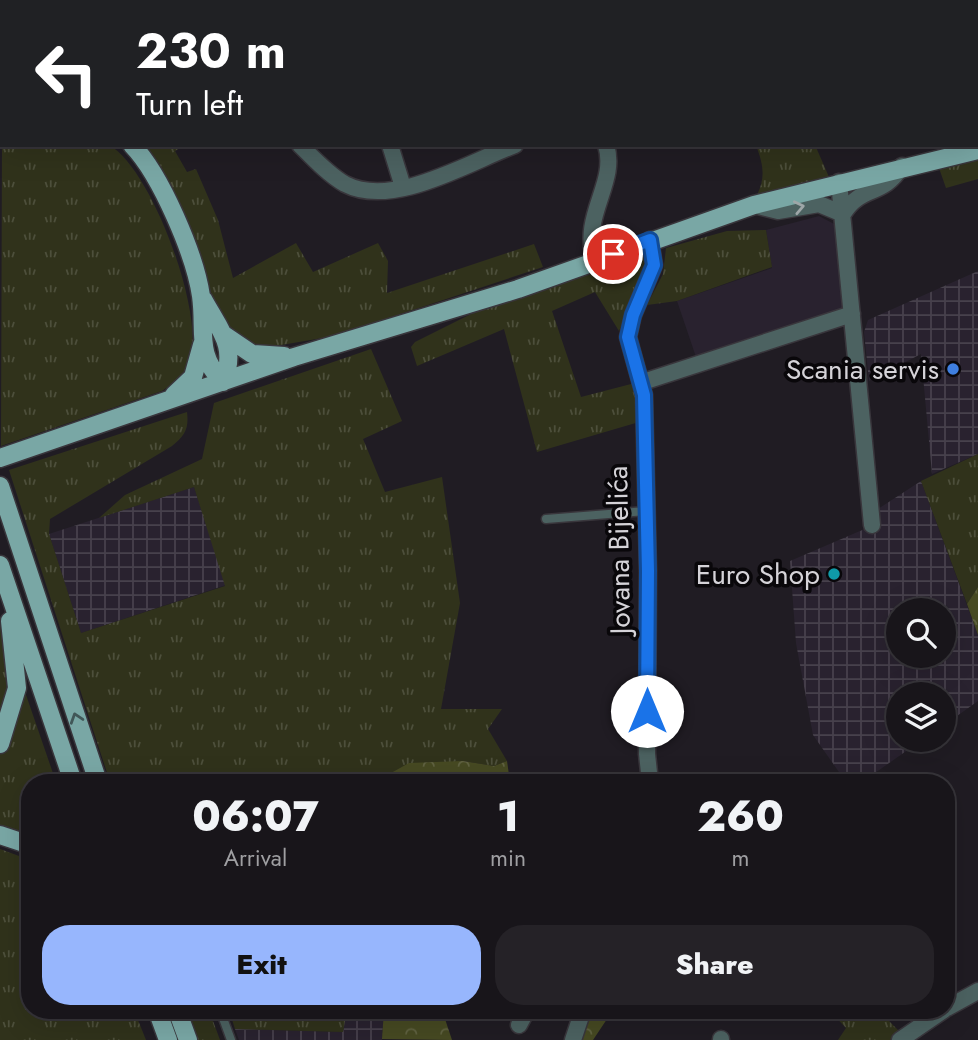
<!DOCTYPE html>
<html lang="en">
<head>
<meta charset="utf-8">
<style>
	:root { --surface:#18151a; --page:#252227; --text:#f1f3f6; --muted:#9f9fa2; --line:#363439; --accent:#97b6fd }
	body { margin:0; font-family:Jost,sans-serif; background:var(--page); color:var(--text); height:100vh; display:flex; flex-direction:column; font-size:26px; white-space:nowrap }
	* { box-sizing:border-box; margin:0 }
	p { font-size:23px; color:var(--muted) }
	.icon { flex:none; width:38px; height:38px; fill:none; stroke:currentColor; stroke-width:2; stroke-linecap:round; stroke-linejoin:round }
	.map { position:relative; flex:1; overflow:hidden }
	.sheet { position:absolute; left:21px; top:774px; width:934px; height:245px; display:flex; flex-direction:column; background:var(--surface); border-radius:28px; box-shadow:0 7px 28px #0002,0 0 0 2px var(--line) }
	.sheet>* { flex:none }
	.hud { position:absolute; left:0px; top:0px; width:978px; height:147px; box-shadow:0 7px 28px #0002,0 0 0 2px var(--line); background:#202124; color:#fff; overflow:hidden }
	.buttons { position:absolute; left:886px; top:598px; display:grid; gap:14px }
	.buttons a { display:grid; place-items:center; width:70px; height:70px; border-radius:50%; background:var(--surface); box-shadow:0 7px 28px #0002,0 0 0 2px var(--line); font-size:35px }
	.pin { position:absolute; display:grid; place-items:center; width:60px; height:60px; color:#fff; margin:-30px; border:4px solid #fff; border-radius:50%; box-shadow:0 2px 7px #0007 }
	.me { position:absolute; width:77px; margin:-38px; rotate:0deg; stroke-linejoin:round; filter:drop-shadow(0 0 5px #0008) }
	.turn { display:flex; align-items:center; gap:24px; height:147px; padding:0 21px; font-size:32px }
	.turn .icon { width:91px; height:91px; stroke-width:2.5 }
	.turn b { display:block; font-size:49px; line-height:60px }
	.eta { display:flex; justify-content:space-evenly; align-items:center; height:119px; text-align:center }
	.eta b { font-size:42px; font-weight:800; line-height:49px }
	.button { display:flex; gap:14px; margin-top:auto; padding:14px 21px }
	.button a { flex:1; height:80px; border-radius:28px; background:var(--accent); color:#111; font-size:28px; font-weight:800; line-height:80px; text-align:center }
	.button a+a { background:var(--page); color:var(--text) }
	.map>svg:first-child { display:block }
	.built { fill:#29222f }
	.industrial { fill:url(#industrial-grid); fill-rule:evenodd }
	.grass { fill:url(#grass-tufts) }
	.forest { fill:url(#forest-crowns) }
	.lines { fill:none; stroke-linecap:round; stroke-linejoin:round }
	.lane-casing { stroke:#39363c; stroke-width:11 }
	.street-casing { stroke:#39363c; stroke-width:19 }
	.primary-casing { stroke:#39363c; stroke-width:21 }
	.lane { stroke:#4c6261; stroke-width:8 }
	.street { stroke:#4c6261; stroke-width:16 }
	.primary { stroke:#79a7a5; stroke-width:18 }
	.oneway { stroke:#9ea6a8 }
	.oneway2 { stroke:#415758 }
	.route-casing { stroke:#114b97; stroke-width:18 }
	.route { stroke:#1a73e8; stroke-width:12 }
	.shop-dot { fill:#3f7fe0; stroke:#09070a; stroke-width:2.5 }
	.culture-dot { fill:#0f9aa8; stroke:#09070a; stroke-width:2.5 }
	.labels { text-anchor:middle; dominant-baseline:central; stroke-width:7; stroke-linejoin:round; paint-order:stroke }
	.poi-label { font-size:28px; fill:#d5d3d8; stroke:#09070a; text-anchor:end }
	.street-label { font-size:28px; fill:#d5d3d8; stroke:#09070a }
</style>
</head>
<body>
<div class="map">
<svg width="978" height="1040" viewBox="0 0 978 1040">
	<defs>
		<pattern id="industrial-grid" width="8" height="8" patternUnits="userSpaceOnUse" patternTransform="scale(1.75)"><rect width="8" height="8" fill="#29222f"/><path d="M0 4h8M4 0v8" fill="none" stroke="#47414c"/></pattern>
		<pattern id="grass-tufts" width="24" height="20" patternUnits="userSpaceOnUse" patternTransform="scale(1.75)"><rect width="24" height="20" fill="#30321b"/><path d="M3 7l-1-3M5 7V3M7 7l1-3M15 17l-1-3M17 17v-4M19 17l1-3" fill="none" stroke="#4d4f3b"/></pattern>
		<pattern id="forest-crowns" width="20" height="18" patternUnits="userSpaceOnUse" patternTransform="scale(1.75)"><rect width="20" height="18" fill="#464922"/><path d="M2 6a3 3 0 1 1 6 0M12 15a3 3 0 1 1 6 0" fill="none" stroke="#606241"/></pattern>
	</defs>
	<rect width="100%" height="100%" fill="#201c23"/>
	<path class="built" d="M819,216L838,226L846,310L697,360L677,301L772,268L766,230Z"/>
	<path class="industrial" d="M0,0H141L142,2H2V63Z
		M978,271V454L932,474L921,354L869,381L864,332L868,320Z
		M921,481L978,635V701L943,726V695H898V740H922L862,782H846L813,735L796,643L790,561L867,528L878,509ZM898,611H943V656H898Z
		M194,487L226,585L81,633L49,534Z
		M347,1010H384L382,1040H239L235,1029L343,1032Z"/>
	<path class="grass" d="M2,137V145H109C152,168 208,320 189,365C183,377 173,384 162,391L1,446Z
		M141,145H185L175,151L187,172L196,169L218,220L233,278L296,243L313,272L378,243L388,261L387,293L534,244L543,267L334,336L258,349L224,324L160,169Z
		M756,145H815L829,177L757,195C766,177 763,164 756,145Z
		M978,160V179L946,188L939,168Z
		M766,230L772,267L677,301L647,305L663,274L666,248L727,231Z
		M642,254L648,264L619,331L595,292L552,311L581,397L635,383L639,422L537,452L504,329L417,366L411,347L415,342L485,307Z
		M371,349L402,421L363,439L385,492L442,477L460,603L441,709H502L488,729L507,761L494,766L463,761L375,782H110L9,470L187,412C189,429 185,435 172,446L50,519L49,534L81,633L225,586L194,487L99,518L125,495L202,459L214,403Z
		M978,454V587L967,604L921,481Z
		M0,624L11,671L0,727Z
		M24,689L56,782H30V839L0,830V749Z
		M0,849L30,860V1010H134L146,1040H0Z
		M188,1010H209L220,1040H198Z
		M229,1010H347L343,1032L235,1029Z
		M829,1010H878L900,1032L890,1040H838L846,1028Z"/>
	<path class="forest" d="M978,587V635L967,604Z
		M463,761L494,766L507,761L510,782H375L409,763Z
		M384,1010H442L452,1040L382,1039Z
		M589,1010H613L593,1040H578Z"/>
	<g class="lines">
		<defs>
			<path id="lane" d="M546,519L646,511
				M220,1010L231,1040"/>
			<path id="street" d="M149,0L150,2
				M335,0V2
				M509,0L510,2
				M300,145C313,158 329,175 345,184C393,209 469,162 515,145
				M390,145L403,187
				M839,182L872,525
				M754,205L778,211L819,204L843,214C862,184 882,198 902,166
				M650,240L654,265L633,315L628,337L644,395L648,571L647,754L650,782
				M595,261C580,215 618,184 606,145
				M643,382L852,314
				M947,1008L978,991
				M519,1025L527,1010
				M573,1040L583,1010
				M721,1040V1039
				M900,1040L944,1010"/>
			<path id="primary" d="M0,96H2
				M0,130L2,129
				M132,145C161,175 195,255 201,296C206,331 195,354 223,382
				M203,299C219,329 238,346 223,382
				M224,335L252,354L284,356
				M174,395L193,377L202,345
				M0,458L294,357L518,289L754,205L978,150
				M0,486L98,782
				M0,565L73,782
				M0,744L17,688L10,621
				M0,835L30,845
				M157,1010L168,1040
				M177,1010L188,1040"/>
		</defs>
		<use href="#lane" class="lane-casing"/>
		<use href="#street" class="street-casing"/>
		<use href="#primary" class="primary-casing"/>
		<use href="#lane" class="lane"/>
		<use href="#street" class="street"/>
		<use href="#primary" class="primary"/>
	</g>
	<defs><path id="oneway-chevron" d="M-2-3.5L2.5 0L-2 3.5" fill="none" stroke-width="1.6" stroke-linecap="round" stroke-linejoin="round" transform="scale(1.75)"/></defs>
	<use class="oneway" href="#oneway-chevron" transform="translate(799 207) rotate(-12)"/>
	<use class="oneway2" href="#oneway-chevron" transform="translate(76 718) rotate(-108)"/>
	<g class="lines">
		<defs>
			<path id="route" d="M613,254L650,240L654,265L633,315L628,337L644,395L648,571L647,711"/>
		</defs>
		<use href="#route" class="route-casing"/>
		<use href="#route" class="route"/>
	</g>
	<circle class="shop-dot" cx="953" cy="369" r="7"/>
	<circle class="culture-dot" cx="834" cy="574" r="7"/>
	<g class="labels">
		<g class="poi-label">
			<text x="939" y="369">Scania servis</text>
			<text x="820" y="574">Euro Shop</text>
		</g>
		<g class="street-label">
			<text transform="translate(619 550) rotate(-91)">Jovana Bijelića</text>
		</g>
	</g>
</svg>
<div class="buttons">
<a><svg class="icon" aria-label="search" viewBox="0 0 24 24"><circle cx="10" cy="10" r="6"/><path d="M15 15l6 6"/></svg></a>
<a><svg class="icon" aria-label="layers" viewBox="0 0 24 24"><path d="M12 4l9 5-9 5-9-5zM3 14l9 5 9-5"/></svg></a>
</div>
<div class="pin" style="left:613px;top:254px;background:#d93025"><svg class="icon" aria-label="arrive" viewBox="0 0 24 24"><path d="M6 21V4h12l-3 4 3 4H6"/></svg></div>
<svg class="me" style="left:647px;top:711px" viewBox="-20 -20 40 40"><circle r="19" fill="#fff"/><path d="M0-13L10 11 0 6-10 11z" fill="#1a73e8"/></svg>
<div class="hud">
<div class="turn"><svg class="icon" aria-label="left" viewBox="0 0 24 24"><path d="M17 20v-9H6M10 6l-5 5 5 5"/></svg><div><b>230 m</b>Turn left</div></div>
</div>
<section class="sheet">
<div class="eta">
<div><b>06:07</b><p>Arrival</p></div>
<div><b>1</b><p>min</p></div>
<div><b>260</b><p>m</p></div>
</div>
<div class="button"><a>Exit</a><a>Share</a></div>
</section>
</div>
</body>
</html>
